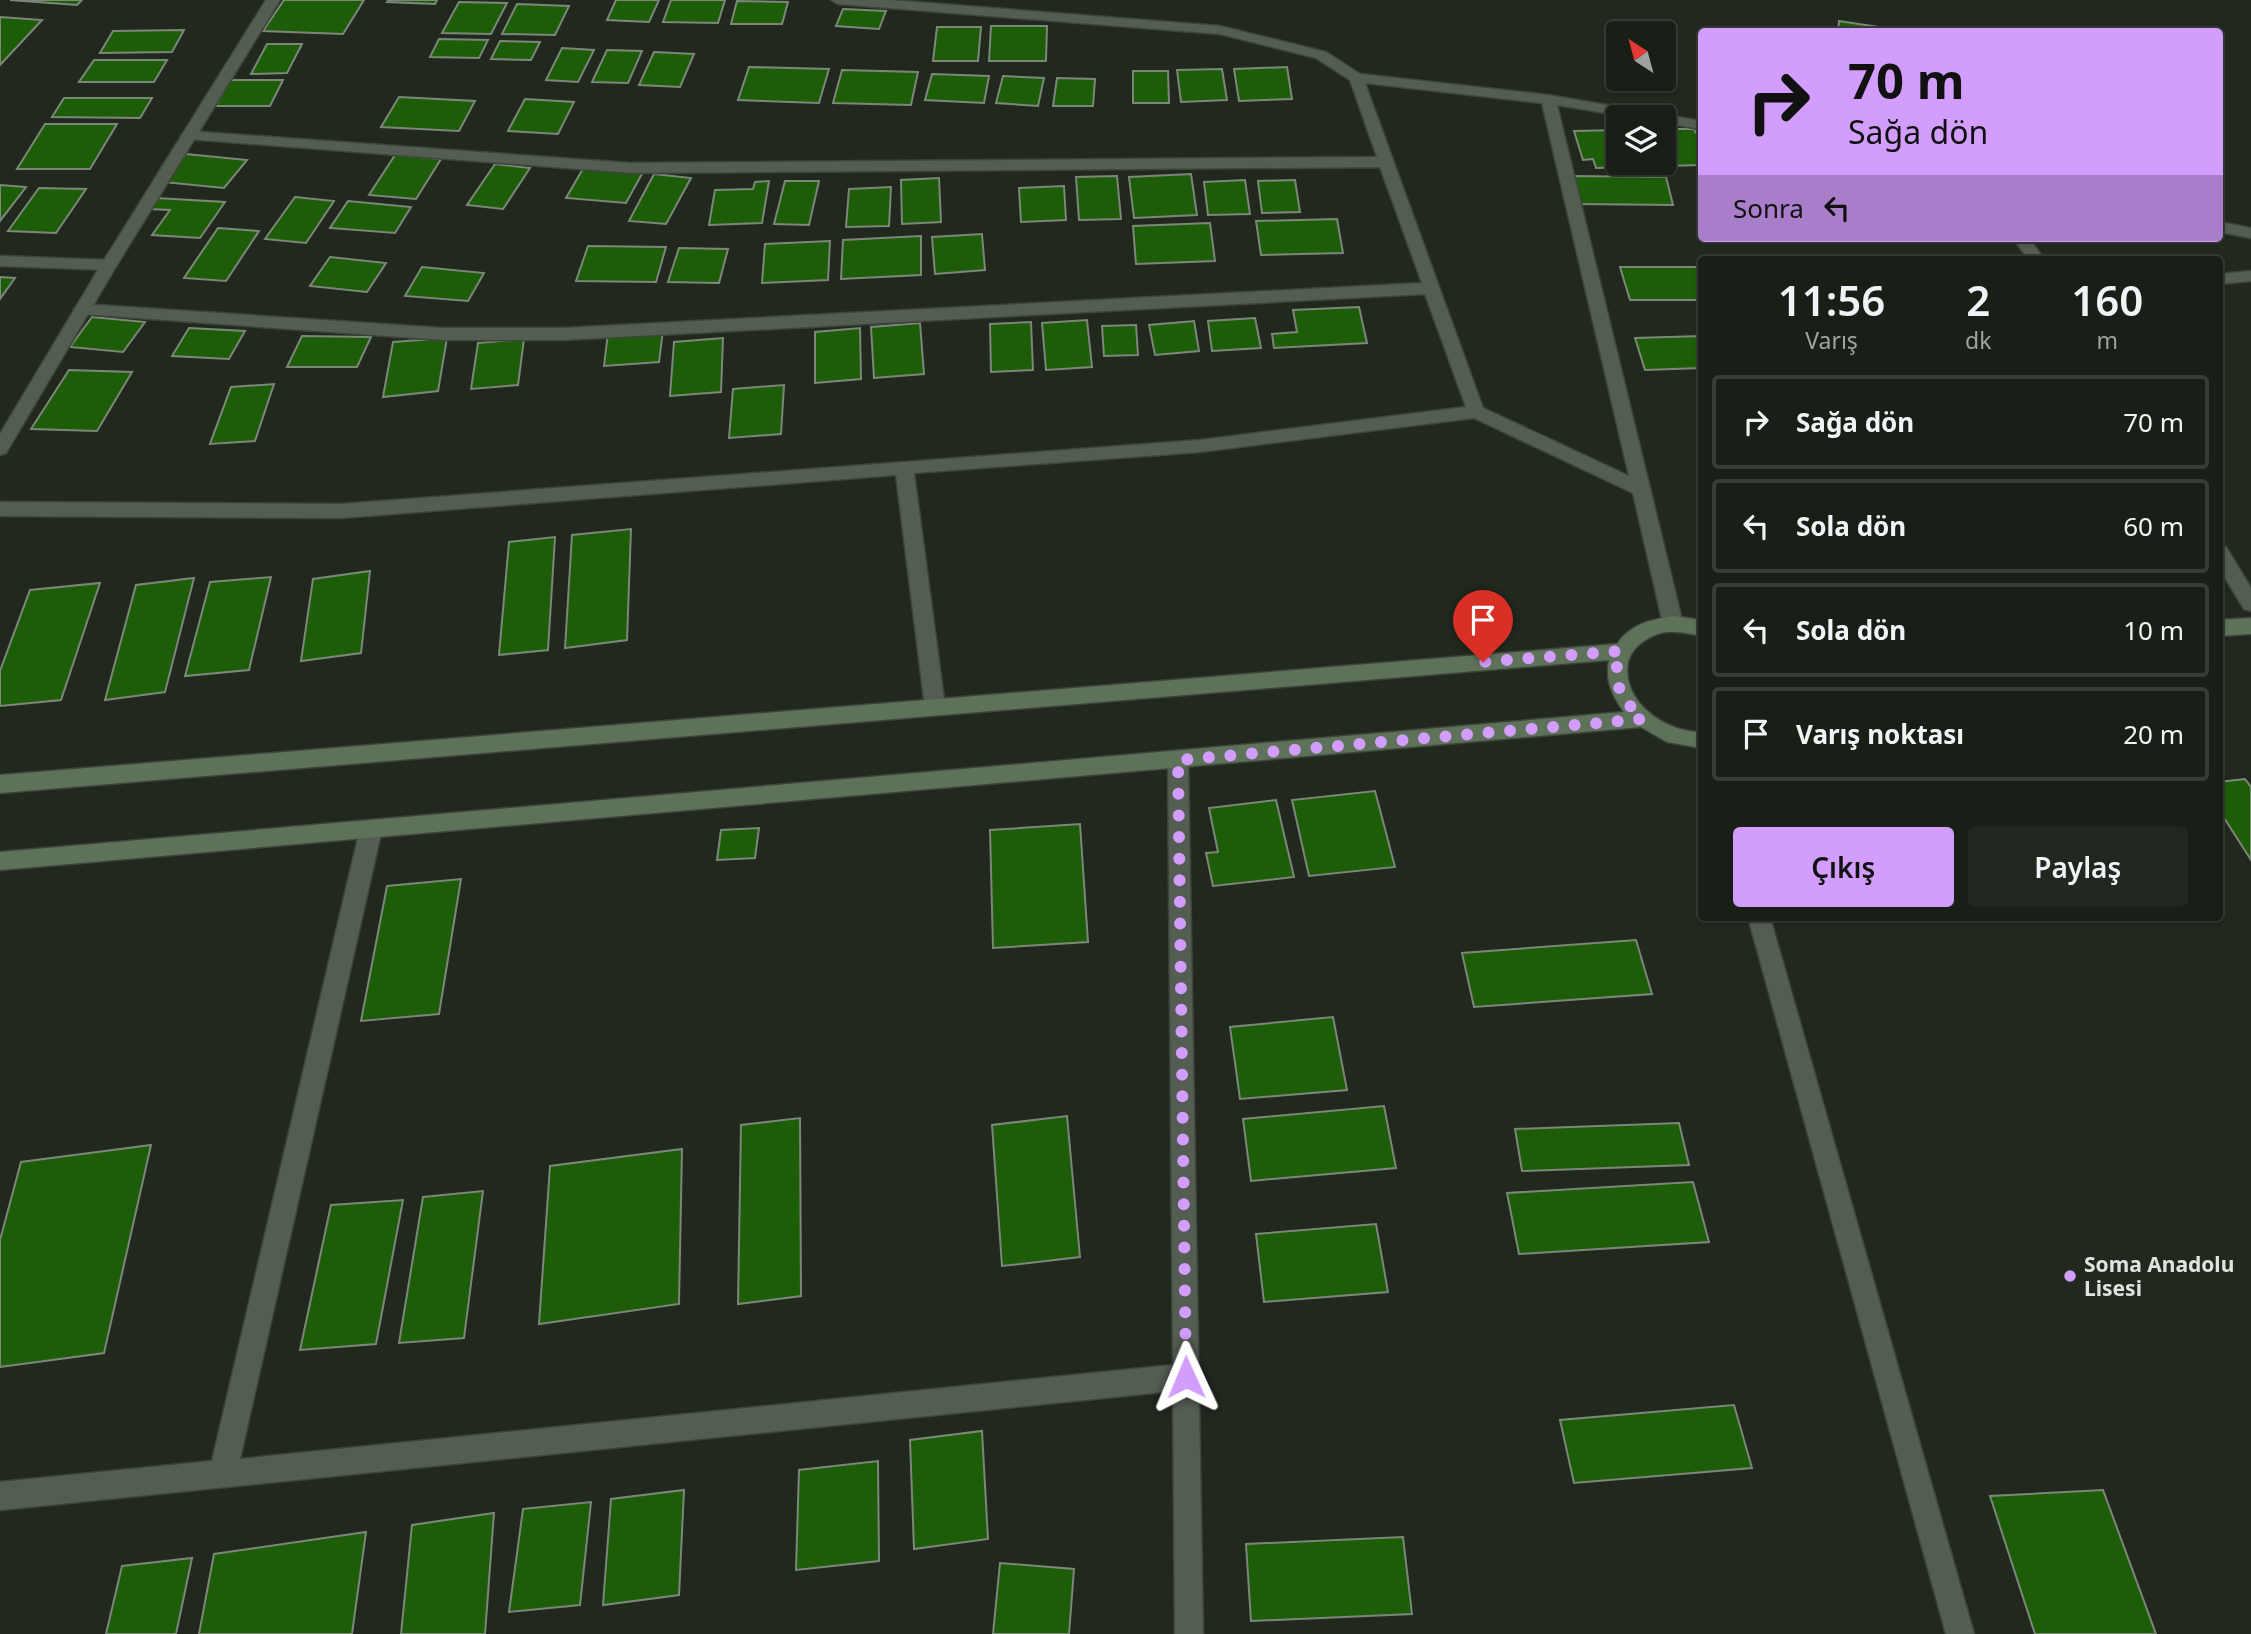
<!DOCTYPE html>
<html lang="tr">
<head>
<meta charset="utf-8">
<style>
	:root { --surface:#191f17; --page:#222720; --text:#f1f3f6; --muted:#9fa2a1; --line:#373d36; --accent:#d29dfd }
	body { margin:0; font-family:"Noto Sans",sans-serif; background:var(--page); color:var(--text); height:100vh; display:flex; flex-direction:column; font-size:26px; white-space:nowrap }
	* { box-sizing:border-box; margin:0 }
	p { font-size:23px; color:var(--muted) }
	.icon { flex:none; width:38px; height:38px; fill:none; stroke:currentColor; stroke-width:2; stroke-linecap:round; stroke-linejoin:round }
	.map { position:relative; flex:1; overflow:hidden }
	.sheet { position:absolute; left:1698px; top:256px; width:525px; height:665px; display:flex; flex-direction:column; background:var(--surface); border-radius:7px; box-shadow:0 2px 5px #0004,0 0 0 2px var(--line) }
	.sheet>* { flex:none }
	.top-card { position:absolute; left:1698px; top:28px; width:525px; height:214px; border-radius:7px; box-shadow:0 2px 5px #0004,0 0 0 2px var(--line); background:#d29dfd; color:#111; overflow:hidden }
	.needle { width:46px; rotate:324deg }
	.fabs { position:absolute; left:1606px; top:21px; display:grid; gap:14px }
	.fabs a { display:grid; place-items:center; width:70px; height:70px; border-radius:7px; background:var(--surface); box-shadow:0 2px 5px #0004,0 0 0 2px var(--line); font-size:35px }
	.pin { position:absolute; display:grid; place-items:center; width:60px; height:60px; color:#fff; margin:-72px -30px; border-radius:50% 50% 50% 0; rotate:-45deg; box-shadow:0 0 7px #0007 }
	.pin .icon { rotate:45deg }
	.me { position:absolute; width:77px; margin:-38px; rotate:359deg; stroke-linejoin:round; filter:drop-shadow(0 0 5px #0008) }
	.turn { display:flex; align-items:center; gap:24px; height:147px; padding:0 35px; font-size:32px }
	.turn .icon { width:91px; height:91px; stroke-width:2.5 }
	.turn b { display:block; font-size:49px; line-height:60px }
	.then { display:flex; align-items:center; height:66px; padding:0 35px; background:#0003; gap:14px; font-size:26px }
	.eta { display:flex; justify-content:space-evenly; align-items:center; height:119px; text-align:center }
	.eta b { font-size:42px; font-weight:600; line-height:49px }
	.primary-button { display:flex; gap:14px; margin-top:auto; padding:14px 35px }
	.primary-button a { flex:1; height:80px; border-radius:7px; background:var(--accent); color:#111; font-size:28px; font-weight:600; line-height:80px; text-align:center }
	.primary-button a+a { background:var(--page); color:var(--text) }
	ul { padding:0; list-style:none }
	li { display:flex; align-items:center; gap:21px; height:94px; margin:0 14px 10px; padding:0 21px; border:4px solid var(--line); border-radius:7px }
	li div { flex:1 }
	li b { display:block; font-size:26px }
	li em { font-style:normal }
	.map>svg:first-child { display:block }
	.building { fill:#1e5d07; stroke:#7c867a; stroke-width:2 }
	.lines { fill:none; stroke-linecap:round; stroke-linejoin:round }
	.minor-casing { stroke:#3d443b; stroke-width:3 }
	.tertiary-casing { stroke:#3d443b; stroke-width:3 }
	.secondary-casing { stroke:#3d443b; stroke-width:3 }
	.minor { fill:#545d52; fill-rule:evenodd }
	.tertiary { fill:#545d52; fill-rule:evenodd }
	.secondary { fill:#5e7259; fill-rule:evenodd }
	.route { stroke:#d29dfd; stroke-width:12; stroke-dasharray:0 21.6 }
	.poi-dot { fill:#d29dfd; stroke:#21291f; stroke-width:2.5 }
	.labels { text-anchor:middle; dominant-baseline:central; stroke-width:6; stroke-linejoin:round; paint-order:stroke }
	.poi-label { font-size:21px; font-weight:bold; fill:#dfe5de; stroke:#21291f; text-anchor:start }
</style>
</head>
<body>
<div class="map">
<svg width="2251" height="1634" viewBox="0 0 2251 1634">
	<rect width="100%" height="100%" fill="#21291f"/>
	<path class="building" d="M10,0H82L77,5Z
		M284,0H364L343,34L263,31Z
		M388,0H437L435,4L387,2Z
		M616,0H659L649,22L607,20Z
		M671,0H725L718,23L663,22Z
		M737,1L788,2L782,24H731Z
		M459,2L507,3L491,34L442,33Z
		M517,4L569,6L555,35L502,34Z
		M843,9L886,11L879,29L836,26Z
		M0,17L42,20L0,65Z
		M1839,21L1906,31V32H1838Z
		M991,26H1047L1046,61H989Z
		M937,27H981L978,61H933Z
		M184,30L172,52L100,53L113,31Z
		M439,39L488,40L479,58L430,57Z
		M500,41L540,42L531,60L491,59Z
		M267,44H302L287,73L251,74Z
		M562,48L594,50L578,82L546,80Z
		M607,50L642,51L628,83L592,82Z
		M654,52L694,54L680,87L639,85Z
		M94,60H167L154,82H79Z
		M749,67L829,69L819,103L738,100Z
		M1287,67L1292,99L1239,101L1234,69Z
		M1222,69L1227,100L1181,102L1177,70Z
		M842,70L918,72L911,105L833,103Z
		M1133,71H1168L1169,103H1133Z
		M932,74L989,76L984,103L925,100Z
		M1003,76L1044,78L1038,106L996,103Z
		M1057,78L1095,79L1093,106H1053Z
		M230,80H283L270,106H216Z
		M399,97L475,101L459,131L381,127Z
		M64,98H152L140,118L52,117Z
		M525,99L574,102L558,134L508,131Z
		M45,124H117L90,169H17Z
		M1664,129H1694L1696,133H1701V165L1596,168L1593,159L1583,160L1574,131L1619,130V163H1664Z
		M186,154L247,160L224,188L163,182Z
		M395,155L441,159L416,199L369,195Z
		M495,164L530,168L503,209L467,205Z
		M584,167L643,172L626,203L566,198Z
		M654,174L691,178L666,224L629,221Z
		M1191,174L1197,215L1134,218L1129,177Z
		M1117,176L1121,219L1079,220L1076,177Z
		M1571,176L1666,177L1673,205L1577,204Z
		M939,178L941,222L902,224L901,180Z
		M1245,180L1250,214L1208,215L1204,182Z
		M1295,180L1300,212L1262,213L1258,181Z
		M769,181L762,223L709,225L715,190L753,189L755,182Z
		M785,181H819L809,225L774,224Z
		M0,185L26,187L0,221Z
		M1064,186L1066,220L1021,222L1019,188Z
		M891,187L889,226L846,227L849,189Z
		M39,188L86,189L56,233L8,231Z
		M295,197L334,201L306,243L265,239Z
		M156,198L225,202L200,238L152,235L170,210L148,209Z
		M348,201L411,207L395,233L330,228Z
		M1337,219L1343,253L1261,255L1256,221Z
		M1210,223L1215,261L1136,264L1133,226Z
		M218,228L259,231L226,281L184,278Z
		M982,234L985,270L935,274L932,237Z
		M921,236V275L841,279L843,240Z
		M1850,238H1927V239L1853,243Z
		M830,241L828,280L762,283L765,244Z
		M588,246L666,247L656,282L576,281Z
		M679,248L728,249L719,283L668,282Z
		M330,257L386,263L367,292L310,286Z
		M422,267L484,273L468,301L405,296Z
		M1620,267H1701V300H1630Z
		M0,277L15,278L0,299Z
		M1359,307L1367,343L1274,348L1272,334L1297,332L1293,310Z
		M92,317L145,322L123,352L70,347Z
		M1255,318L1261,348L1212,351L1208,321Z
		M1087,320L1092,367L1046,370L1042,323Z
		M1194,321L1199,351L1155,355L1149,325Z
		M1031,322L1033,370L991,372L990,324Z
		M920,323L924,374L874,378L871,327Z
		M1136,325L1138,355L1104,356L1102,326Z
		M189,328L245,331L229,359L172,356Z
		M860,328L861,379L815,383V332Z
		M663,330L659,362L604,366L608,333Z
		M302,336L371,337L357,367H287Z
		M1701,336V368L1645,370L1635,338Z
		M447,338L438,391L383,397L393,342Z
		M723,338L721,392L670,396L674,342Z
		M524,339L518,385L471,389L478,343Z
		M69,370L132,372L97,431L31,429Z
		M274,384L255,441L210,444L231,387Z
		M784,385L781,434L729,438L733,389Z
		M631,529L627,640L565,648L572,535Z
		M555,537L548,650L499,655L509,542Z
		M370,571L361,653L301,661L313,579Z
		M271,577L249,670L185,676L210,582Z
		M194,578L165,692L105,700L136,585Z
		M100,583L61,700L0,706V671L30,590Z
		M2245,779L2251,787V860L2219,810V782Z
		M1375,791L1395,867L1309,876L1292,800Z
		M1276,800L1294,877L1213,886L1206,853L1218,852L1209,808Z
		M1080,824L1088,942L993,948L990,830Z
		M759,828L755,858L717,860L721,830Z
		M461,879L439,1014L361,1021L387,886Z
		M1636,940L1652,994L1474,1007L1462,953Z
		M1333,1017L1347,1090L1240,1099L1230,1027Z
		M1384,1106L1396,1168L1251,1181L1243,1119Z
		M1067,1116L1080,1257L1002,1266L992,1125Z
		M800,1118L801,1296L738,1304L741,1125Z
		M1679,1123L1689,1165L1522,1171L1515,1129Z
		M151,1145L104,1353L0,1367V1240L21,1162Z
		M682,1149L679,1304L539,1324L550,1166Z
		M1693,1182L1709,1242L1519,1254L1507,1193Z
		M483,1191L464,1338L399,1343L423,1197Z
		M403,1200L376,1344L300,1350L331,1205Z
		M1376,1224L1388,1292L1264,1302L1256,1234Z
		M1734,1405L1752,1468L1574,1483L1560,1420Z
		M982,1431L988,1539L914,1549L910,1440Z
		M878,1461L879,1561L796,1570L799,1470Z
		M684,1490L679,1595L603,1605L611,1499Z
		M2103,1490L2156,1634H2035L1990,1496Z
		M591,1502L580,1605L509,1612L523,1509Z
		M494,1513L485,1634H401L412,1525Z
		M366,1532L352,1634H199L214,1554Z
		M1403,1537L1412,1614L1251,1621L1246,1544Z
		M192,1558L176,1634H106L122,1566Z
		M1000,1563L1074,1569L1069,1634H993Z"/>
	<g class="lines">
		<defs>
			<path id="minor" d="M831,0H890L1220,26L1326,52L1360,74L1548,95L1701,121V129L1664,123V117H1630L1557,105L1683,624L1680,629L1673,631L1666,629L1663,624L1633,493L1474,418L1200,452L914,473L945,707L942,713L935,715L928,713L925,707L896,475L341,518L0,516V502L341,504L1200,440L1466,407L1425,294L563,340H443L82,314L74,309L82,304L443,328H563L1422,283L1380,167L630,173L188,139L181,135L188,131L630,163L1377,157L1350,80L1316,58L1220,34L838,4ZM1365,83L1542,103L1629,476L1483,408Z
				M2219,222L2251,228V238L2219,232Z
				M2013,238H2029L2044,259H2028Z
				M0,256L109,260L117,265L109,270L0,266Z
				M2251,271V281L2219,284V274Z
				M2219,545L2226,547L2251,588V611L2244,609L2219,568Z
				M1178,752L1185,754L1188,760L1203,1634H1175L1173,1391L0,1510V1482L212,1461L360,829L364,823L371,820L378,823L382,829L240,1459L1173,1365L1168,760L1171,754Z
				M1748,917H1770L1974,1634H1946Z"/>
			<path id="tertiary" d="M266,0H280L117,265L6,453L0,455V434L101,265Z"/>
			<path id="secondary" d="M1673,616L1701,620V636C1692,634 1683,632 1674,632C1663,631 1653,635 1644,641C1636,646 1630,654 1628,662C1621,702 1665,732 1701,732V748L1667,742L1641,727L0,870V852L1624,712C1612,695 1605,681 1609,660L0,793V775L1617,644C1631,624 1650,620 1673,616Z
				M2251,618V634L2219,636V620Z"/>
		</defs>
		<use href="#minor" class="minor-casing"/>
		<use href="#tertiary" class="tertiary-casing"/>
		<use href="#secondary" class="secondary-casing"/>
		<use href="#minor" class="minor"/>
		<use href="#tertiary" class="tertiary"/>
		<use href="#secondary" class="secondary"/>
	</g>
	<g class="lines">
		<path class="route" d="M1186,1377L1178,760L1643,719C1620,698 1611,682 1620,651L1483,662"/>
	</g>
	<circle class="poi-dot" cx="2070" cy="1276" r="7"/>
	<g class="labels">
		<g class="poi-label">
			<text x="2084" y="1264">Soma Anadolu<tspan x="2084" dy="24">Lisesi</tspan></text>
		</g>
	</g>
</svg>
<div class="fabs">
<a><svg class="needle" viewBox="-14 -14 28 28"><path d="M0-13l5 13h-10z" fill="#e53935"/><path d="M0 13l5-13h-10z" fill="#9fa2a1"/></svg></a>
<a><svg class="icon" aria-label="layers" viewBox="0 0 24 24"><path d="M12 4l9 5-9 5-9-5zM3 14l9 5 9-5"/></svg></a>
</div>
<div class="pin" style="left:1483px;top:662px;background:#d93025"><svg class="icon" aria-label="arrive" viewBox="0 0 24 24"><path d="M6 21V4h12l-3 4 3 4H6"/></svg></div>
<svg class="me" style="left:1186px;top:1377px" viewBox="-20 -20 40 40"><path d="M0-17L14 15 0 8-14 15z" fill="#d29dfd" stroke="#fff" stroke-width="4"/></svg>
<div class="top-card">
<div class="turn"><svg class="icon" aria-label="right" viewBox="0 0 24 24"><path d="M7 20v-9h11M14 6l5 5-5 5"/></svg><div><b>70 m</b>Sağa dön</div></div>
<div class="then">Sonra<svg class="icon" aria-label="left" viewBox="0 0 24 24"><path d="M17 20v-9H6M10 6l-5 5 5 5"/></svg></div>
</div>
<section class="sheet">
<div class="eta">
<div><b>11:56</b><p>Varış</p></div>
<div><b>2</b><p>dk</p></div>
<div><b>160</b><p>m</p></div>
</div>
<ul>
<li><svg class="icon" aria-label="right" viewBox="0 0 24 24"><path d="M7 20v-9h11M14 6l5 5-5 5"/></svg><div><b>Sağa dön</b></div><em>70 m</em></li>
<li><svg class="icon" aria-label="left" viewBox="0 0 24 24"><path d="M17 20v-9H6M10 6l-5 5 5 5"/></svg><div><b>Sola dön</b></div><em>60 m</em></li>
<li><svg class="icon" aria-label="left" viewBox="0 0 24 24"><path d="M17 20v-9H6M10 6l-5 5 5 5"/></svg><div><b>Sola dön</b></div><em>10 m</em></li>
<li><svg class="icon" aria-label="arrive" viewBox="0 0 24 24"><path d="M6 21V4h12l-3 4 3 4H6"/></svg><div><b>Varış noktası</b></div><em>20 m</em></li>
</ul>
<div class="primary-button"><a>Çıkış</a><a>Paylaş</a></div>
</section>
</div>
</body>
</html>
